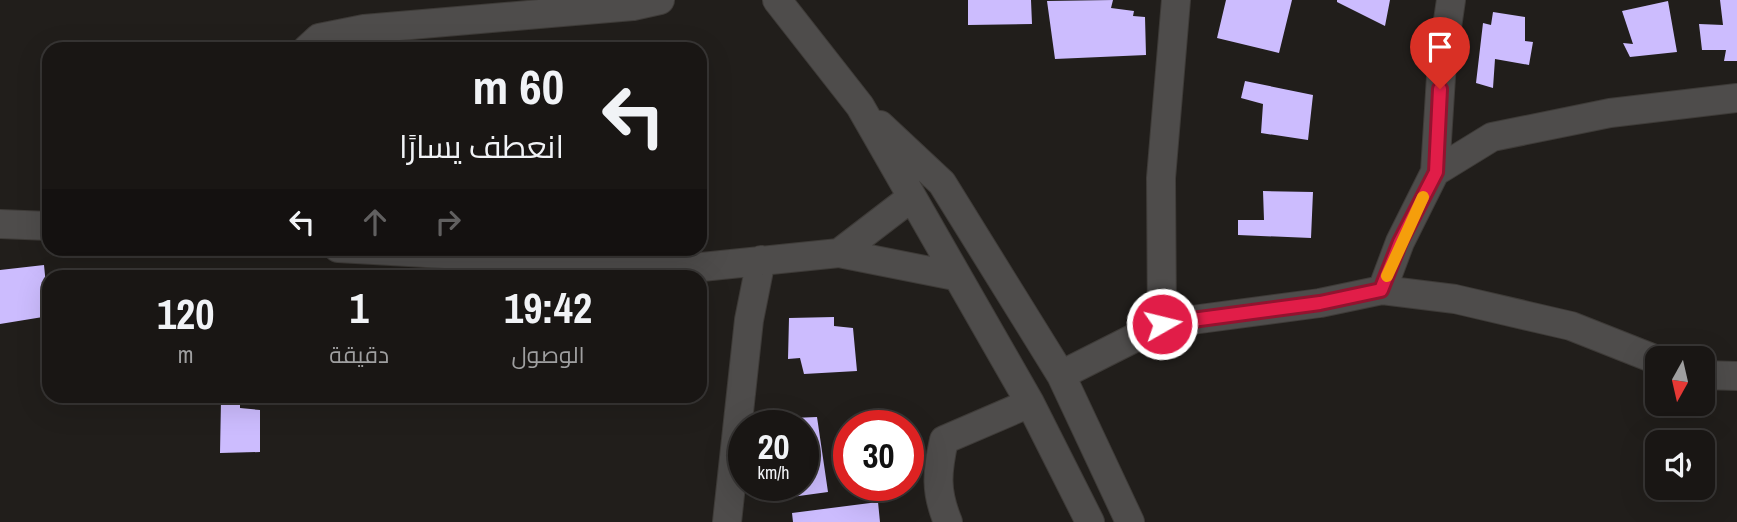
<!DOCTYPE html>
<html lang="ar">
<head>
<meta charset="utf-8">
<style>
	:root { --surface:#191614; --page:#221f1d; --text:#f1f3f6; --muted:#9f9fa0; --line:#373534 }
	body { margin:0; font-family:"Archivo Narrow",Cairo,sans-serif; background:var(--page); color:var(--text); direction:rtl; height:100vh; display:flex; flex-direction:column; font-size:26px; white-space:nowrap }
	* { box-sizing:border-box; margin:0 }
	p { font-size:23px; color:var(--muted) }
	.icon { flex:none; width:38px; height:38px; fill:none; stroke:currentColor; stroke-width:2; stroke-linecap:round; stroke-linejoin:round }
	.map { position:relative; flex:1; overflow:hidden; direction:ltr }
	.panel { position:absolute; left:42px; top:270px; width:665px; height:133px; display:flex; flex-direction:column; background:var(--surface); border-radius:21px; box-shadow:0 7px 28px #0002,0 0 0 2px var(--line); direction:rtl }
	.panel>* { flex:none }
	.guide { position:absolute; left:42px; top:42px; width:665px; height:214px; border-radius:21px; box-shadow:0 7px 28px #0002,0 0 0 2px var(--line); direction:rtl; background:#191614; color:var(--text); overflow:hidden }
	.needle { width:46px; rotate:188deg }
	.tools { position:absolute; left:1645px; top:346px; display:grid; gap:14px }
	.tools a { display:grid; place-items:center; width:70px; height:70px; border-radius:14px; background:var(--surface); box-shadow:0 7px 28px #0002,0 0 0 2px var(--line); font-size:35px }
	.speed { position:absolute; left:728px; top:410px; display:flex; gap:14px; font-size:35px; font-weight:700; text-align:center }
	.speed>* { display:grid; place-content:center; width:91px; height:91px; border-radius:50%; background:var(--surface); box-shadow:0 7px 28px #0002,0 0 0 2px var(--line); line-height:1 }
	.speed small { font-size:18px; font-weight:400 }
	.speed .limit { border:10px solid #d22; background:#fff; color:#111 }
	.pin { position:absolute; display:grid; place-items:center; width:60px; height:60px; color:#fff; margin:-72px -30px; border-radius:50% 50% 50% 0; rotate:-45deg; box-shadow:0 0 7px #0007 }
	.pin .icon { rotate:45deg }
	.me { position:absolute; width:77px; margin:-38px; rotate:82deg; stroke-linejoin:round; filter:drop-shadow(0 0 5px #0008) }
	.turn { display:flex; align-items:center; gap:24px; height:147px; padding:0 28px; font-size:32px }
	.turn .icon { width:91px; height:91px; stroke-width:2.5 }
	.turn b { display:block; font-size:49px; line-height:60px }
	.lanes { display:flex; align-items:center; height:66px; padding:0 28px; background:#0003; justify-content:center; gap:35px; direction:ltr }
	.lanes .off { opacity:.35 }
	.eta { display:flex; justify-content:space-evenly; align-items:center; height:119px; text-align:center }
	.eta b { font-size:42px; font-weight:700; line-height:49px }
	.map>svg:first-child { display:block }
	.building { fill:#ccbcfe }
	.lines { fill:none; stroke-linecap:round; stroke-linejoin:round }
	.minor-casing { stroke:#3e3b38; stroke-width:30 }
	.minor { stroke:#4e4c4b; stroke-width:28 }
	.route-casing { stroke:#92132f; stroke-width:18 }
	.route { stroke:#e11d48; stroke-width:12 }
	.slow { stroke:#f59e0b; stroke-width:12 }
</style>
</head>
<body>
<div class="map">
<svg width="1737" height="522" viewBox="0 0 1737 522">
	<rect width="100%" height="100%" fill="#211e1b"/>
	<path class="building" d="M968,0H1031L1032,24L968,25Z
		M1113,0L1111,8L1134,11L1133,16L1145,17L1146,55L1055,59L1047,1Z
		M1226,0H1292L1279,53L1217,38Z
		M1337,0H1390L1385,26L1337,2Z
		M1720,0H1737V61H1724L1726,50H1702L1699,24L1723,25Z
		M1668,1L1677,52L1630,57L1623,43L1633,44L1622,11Z
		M1493,12L1525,17V41L1533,42L1529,65L1495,59L1493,88L1476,83L1483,23L1491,25Z
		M1245,81L1313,95L1308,140L1261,133L1263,104L1241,98Z
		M1263,191L1313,192L1311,238L1238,235V220H1264Z
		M44,265L49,316L0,324V270Z
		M834,317V326L853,328L857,371L804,374L800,358L788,359L789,318Z
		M221,400H240V408L260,410V452L220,453Z
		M817,417L828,492L777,499L776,485H803V425H768L767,419Z
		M878,502L880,522H793L792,513Z"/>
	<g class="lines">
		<defs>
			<path id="minor" d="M777,0L860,106L1030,403L1090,522
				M307,49L319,38L364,29L633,6L660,0
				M880,125L942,183L1061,375L1130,522
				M1435,172L1442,61L1451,0
				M0,224L49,226
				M338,248L692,268L839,253L912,197
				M839,253L955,276
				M1382,290L1400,242L1435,172L1492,137L1610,113L1737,98
				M1162,324L1161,178L1176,0
				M1061,375L1162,324L1320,303L1382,290L1455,299L1571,326L1657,360
				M1703,375L1737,376
				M727,522L749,320L761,260
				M948,522C935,491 937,472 944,440L1030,403"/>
		</defs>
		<use href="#minor" class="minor-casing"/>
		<use href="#minor" class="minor"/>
	</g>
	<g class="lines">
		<defs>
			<path id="route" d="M1162,324L1320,303L1381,290L1400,242L1436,172L1440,89"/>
		</defs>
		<use href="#route" class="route-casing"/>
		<use href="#route" class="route"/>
		<path class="slow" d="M1387,276L1423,197"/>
	</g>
</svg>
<div class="tools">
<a><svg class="needle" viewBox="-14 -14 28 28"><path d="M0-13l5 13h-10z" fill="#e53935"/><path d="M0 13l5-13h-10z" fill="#9f9fa0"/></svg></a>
<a><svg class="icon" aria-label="sound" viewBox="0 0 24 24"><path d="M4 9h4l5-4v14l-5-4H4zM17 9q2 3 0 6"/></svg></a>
</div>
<div class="speed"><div>20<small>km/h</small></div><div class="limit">30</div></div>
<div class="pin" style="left:1440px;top:89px;background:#d93025"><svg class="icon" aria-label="arrive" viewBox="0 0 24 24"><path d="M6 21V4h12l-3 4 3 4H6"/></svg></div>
<svg class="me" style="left:1162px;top:324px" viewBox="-20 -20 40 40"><circle r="17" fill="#e11d48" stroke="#fff" stroke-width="3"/><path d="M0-11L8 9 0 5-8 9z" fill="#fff"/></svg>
<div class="guide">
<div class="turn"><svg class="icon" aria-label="left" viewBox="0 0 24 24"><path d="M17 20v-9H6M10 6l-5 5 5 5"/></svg><div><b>60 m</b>انعطف يسارًا</div></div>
<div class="lanes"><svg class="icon" aria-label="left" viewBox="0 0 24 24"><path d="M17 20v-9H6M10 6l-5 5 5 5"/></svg><svg class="icon off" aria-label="ahead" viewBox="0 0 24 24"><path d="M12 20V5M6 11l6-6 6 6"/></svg><svg class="icon off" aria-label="right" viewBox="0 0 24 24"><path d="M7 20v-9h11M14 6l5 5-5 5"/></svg></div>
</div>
<section class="panel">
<div class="eta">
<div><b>19:42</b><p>الوصول</p></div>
<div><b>1</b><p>دقيقة</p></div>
<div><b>120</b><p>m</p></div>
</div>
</section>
</div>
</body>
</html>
